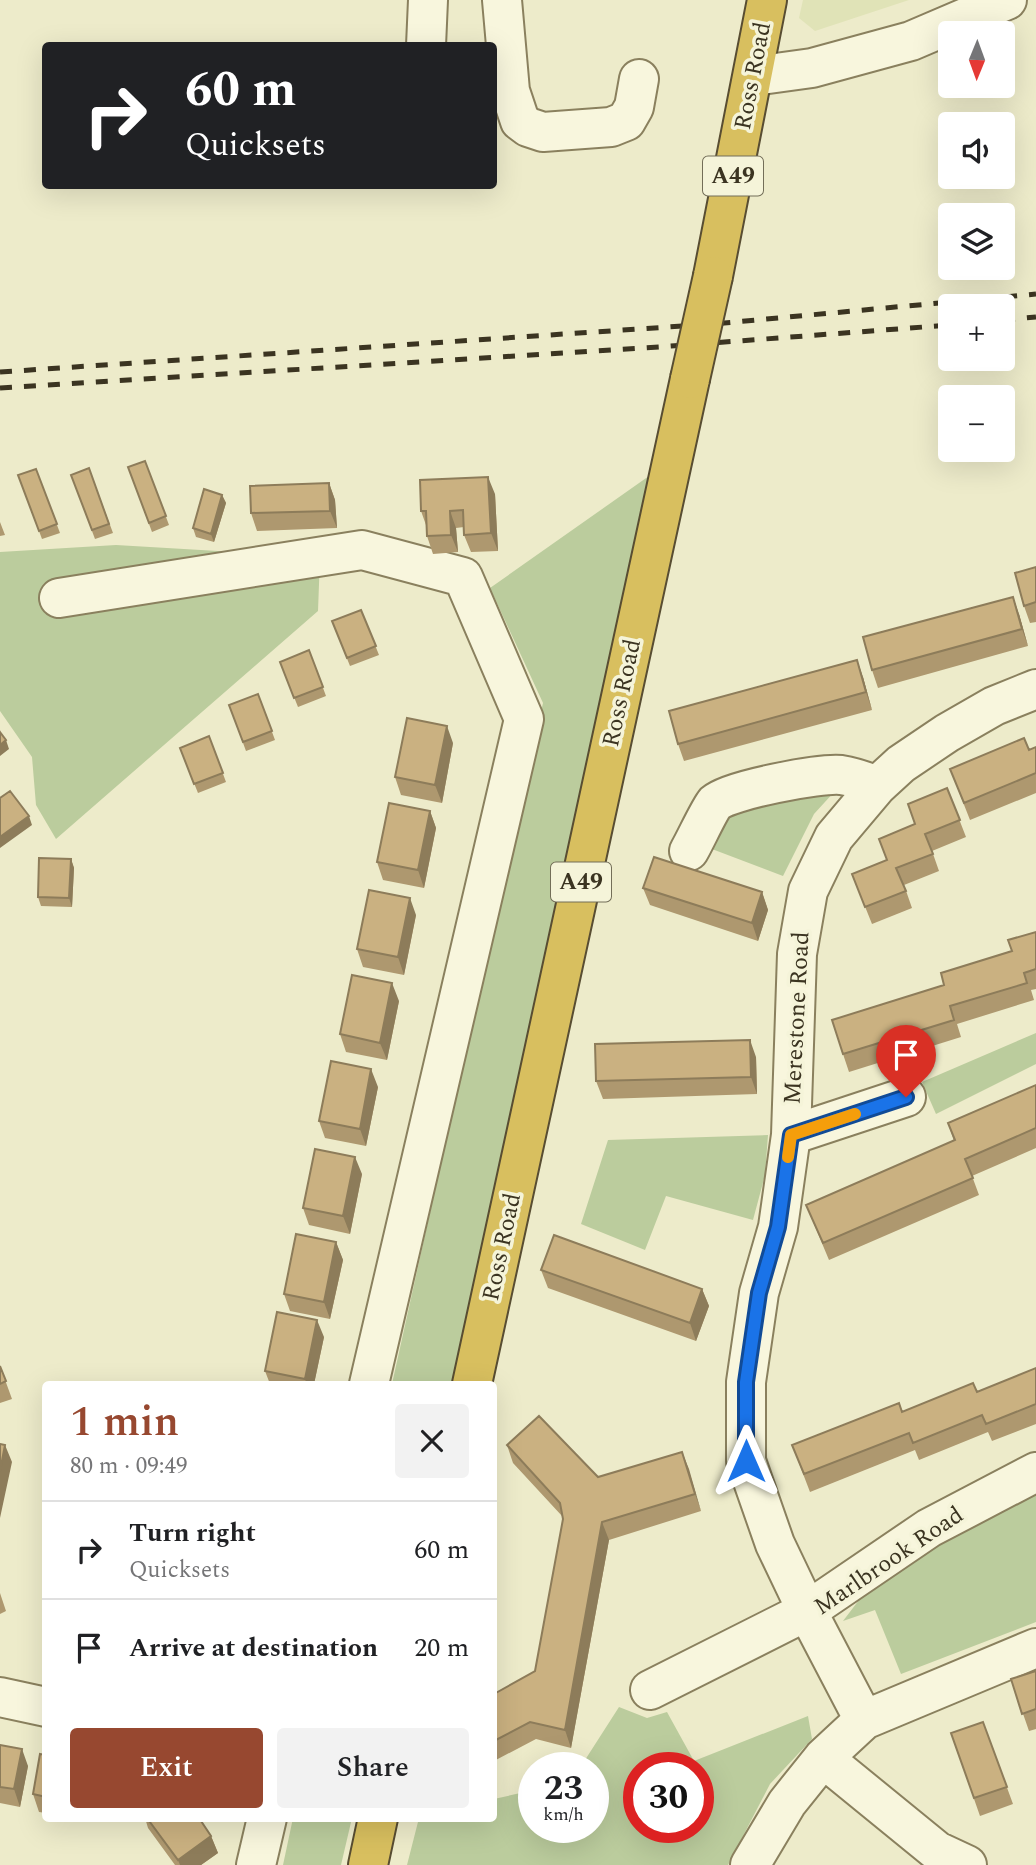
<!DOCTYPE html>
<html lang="en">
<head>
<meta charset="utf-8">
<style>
	:root { --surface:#fff; --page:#f2f2f2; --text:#202124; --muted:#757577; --line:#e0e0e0; --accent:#974830 }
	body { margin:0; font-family:Spectral,serif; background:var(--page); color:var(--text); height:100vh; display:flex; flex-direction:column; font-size:26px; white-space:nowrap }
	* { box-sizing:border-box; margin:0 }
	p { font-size:23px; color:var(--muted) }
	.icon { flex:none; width:38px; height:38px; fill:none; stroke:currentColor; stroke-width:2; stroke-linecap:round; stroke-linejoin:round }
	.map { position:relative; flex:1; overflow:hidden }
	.sheet { position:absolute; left:42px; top:1381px; width:455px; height:441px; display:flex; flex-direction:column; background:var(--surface); border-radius:7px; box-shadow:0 7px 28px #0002 }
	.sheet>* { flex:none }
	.banner { position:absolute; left:42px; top:42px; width:455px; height:147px; border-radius:7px; box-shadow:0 7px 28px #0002; background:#202124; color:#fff; overflow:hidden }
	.needle { width:46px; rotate:181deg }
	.controls { position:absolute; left:938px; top:21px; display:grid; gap:14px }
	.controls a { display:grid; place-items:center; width:77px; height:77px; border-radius:7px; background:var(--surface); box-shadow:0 7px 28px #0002; font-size:35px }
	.speed { position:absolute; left:518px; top:1752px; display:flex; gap:14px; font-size:35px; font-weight:700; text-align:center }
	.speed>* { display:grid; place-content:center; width:91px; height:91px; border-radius:50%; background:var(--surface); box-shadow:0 7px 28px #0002; line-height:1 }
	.speed small { font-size:18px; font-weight:400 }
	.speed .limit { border:10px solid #d22; background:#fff; color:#111 }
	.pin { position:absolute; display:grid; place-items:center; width:60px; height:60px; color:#fff; margin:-72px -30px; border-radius:50% 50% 50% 0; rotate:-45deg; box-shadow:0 0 7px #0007 }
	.pin .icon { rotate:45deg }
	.me { position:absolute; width:77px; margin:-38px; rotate:0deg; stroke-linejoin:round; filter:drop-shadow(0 0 5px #0008) }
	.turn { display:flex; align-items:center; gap:24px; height:147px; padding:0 28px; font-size:32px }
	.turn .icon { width:91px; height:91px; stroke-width:2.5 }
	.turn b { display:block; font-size:49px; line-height:60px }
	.round { display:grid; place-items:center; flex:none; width:74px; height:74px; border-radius:7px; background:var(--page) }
	.summary { display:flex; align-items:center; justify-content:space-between; height:119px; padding:0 28px }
	h1 { font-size:42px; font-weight:600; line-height:52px; color:var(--accent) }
	.primary-button { display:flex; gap:14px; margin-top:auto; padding:14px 28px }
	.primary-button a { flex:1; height:80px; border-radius:7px; background:var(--accent); color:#fff; font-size:28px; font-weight:600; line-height:80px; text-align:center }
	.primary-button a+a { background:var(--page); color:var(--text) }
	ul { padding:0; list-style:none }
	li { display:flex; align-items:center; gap:21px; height:98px; padding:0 28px; border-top:2px solid var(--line) }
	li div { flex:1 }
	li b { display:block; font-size:26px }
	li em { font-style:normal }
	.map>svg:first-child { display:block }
	.farmland { fill:#e0e3b7 }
	.green { fill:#bbcc9d; fill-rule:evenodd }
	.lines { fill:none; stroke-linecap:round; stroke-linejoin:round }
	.minor-casing { stroke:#8a805e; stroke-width:42 }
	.highway-casing { stroke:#584d32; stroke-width:42 }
	.minor { stroke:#f8f6dd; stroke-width:38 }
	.highway { stroke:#d8bf5f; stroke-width:38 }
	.rail { stroke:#3b3421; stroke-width:5; stroke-dasharray:12 12; stroke-linecap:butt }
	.highway-bridge-casing { stroke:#584d32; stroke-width:42; stroke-linecap:butt }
	.highway-bridge { stroke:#d8bf5f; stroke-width:38 }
	.wall { fill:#ae986f }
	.shaded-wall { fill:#8d7c5a }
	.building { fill:#cab181; stroke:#8d7c5a; stroke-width:2 }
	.route-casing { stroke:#114b97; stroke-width:18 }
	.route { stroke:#1a73e8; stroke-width:12 }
	.slow { stroke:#f59e0b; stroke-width:12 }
	.labels { text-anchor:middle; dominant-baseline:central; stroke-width:7; stroke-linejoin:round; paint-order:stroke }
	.shield { fill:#f5f4d9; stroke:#736e58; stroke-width:2 }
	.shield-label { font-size:23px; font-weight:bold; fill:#3b3421 }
	.street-label { font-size:24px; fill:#3b3421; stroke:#f5f4d9 }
</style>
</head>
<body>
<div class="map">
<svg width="1036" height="1865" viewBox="0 0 1036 1865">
	<rect width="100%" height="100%" fill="#edebca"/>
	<path class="farmland" d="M803,0H909L815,31L799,18Z"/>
	<path class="green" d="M649,476L453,1384H392L543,703L490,588Z
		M116,545L320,557L318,611L56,839L36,805L32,757L0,711V552Z
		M835,791L814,814L783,876L704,846L717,821L754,797Z
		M1036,1033V1064L936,1114L922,1082Z
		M768,1135L765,1175L753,1220L666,1196L645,1250L581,1224L608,1140Z
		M1036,1489V1622L901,1674L875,1610L843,1621L872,1583L937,1540Z
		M619,1707L647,1718L667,1712L694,1761L808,1716L812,1739L770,1784L728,1865H407L419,1818H494V1799L534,1790V1827H593V1768L577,1767L585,1760ZM639,1768H698V1827H639Z
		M293,1818H352L341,1865H283Z"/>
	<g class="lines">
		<defs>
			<path id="minor" d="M502,0L510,91L520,121L528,127L543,132L611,127L626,121L634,107L639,79
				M426,46L428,0
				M754,76L812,68L911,41L1007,0
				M59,598L362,550L463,577L524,719L369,1384
				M689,851C695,841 709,810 715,803C729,790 820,773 841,775C854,777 865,781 877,786
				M791,1135L906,1097
				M650,1690L807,1611L775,1544L746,1461V1382L759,1293L778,1227L791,1135L797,954L808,891L834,837L877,786L901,764L947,733L994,706L1036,689
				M0,1697L46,1707
				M864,1720L807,1611L929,1528L1036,1472
				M823,1758L937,1851L967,1865
				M256,1865L267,1818
				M750,1865L787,1803L823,1758L864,1720L1036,1648"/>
			<path id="highway" d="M713,276L767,0
				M472,1384L690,379
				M368,1865L378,1818"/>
		</defs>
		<use href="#minor" class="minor-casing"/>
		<use href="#highway" class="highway-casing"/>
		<use href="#minor" class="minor"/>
		<use href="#highway" class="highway"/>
		<path class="rail" d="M1003,320L1036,317
			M0,372L713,324L1036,294
			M0,388L659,347L950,325"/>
		<defs>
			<path id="highway-bridge" d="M690,379L713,276"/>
		</defs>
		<use href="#highway-bridge" class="highway-bridge-casing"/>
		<use href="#highway-bridge" class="highway-bridge"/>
	</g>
	<path class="wall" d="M145,461L169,525L152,532L128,467Z
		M89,468L113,533L95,539L71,475Z
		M36,469L60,533L42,539L18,475Z
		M329,483L335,500L337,528L257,531L251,513Z
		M495,494L498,551L471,552L464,535V527L456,528L458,552L433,554L427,536L426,525L421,511Z
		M222,495L226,503L214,542L196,537L193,528Z
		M0,522L5,535L0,536Z
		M1036,567V622L1030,623L1024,606Z
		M361,610L379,655L350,666L332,621Z
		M1019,614L1028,646L878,688L872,670Z
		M309,650L326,696L298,707L280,662Z
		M863,677L872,710L684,761L678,744Z
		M258,694L275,740L246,751L229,705Z
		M209,736L226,782L198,793L180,748Z
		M453,743L442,803L401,795L395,777Z
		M1036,747V793L970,820L950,769L1029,750Z
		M947,788L966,837L932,851L939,871L904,885L912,908L872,924L852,874L887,860L915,824Z
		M430,811L436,828L424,888L383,880L377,862Z
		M71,859L74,868L72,907L41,906L38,897Z
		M643,888L762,892L768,910L758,941L650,905Z
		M416,915L404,975L363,967L357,949Z
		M1036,932V989L1031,990L1034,1000L957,1024L961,1037L849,1072L843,1054L944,985L1012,951Z
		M399,1001L387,1060L346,1052L340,1034Z
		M756,1057L757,1094L603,1099L596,1081Z
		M1036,1085V1148L972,1176L979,1195L829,1260L806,1205L954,1141L948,1123Z
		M378,1087L366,1146L325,1138L319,1121Z
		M362,1174L350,1234L309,1225L303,1208Z
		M336,1242L343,1260L330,1319L290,1311L284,1294Z
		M541,1270L702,1289L709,1306L696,1341L548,1288Z
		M324,1337L314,1384H270L265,1371Z
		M0,1366L12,1399L0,1403Z
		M1036,1368V1424L992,1441L988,1432L919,1460L915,1450L810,1492L792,1445L902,1412L977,1392Z
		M507,1445L598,1477L682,1452L701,1511L609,1540L571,1748L536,1739L494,1761V1694L535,1671L563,1519L562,1516L513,1463Z
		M0,1593L6,1611L0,1614Z
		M1036,1671V1729L1029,1731L1011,1679Z
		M983,1722L1013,1804L980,1816L951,1733Z
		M0,1745L28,1766L20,1807L0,1803Z
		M46,1755V1813L39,1812L33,1794Z
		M76,1818H99V1822Z
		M145,1818H199L211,1836L218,1853L201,1865H175L148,1828Z"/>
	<path class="shaded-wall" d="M488,477L495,494L498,551L491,533Z
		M329,483L335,500L337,528L330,511Z
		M222,495L226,503L214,542L211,534Z
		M450,511L456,528L458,552L451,535Z
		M1013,597L1019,614L1028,646L1022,629Z
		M857,660L863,677L872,710L866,692Z
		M447,726L453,743L442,803L435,785Z
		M6,740L9,749L0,756V745Z
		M430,811L436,828L424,888L418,870Z
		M29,816L32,825L0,848V837Z
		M71,859L74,868L72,907L69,898Z
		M762,892L768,910L758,941L752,923Z
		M410,898L416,915L404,975L398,957Z
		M392,983L399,1001L387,1060L380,1043Z
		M750,1040L756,1057L757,1094L751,1077Z
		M371,1069L378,1087L366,1146L360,1129Z
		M355,1157L362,1174L350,1234L343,1216Z
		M336,1242L343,1260L330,1319L324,1302Z
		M702,1289L709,1306L696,1341L690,1323Z
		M317,1320L324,1337L314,1384H307L305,1379Z
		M5,1445L12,1462L0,1518V1471Z
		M682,1452L689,1469L701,1511L695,1494Z
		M602,1522L609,1540L571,1748L565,1730Z
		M22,1749L28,1766L20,1807L14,1789Z
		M211,1836L218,1853L201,1865H180L178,1860Z"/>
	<path class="building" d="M145,461L166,516L149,523L128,467Z
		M89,468L109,524L92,530L71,475Z
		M36,469L57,524L39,531L18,475Z
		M488,477L491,533L464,535L463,510L450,511L451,535L427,536L426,511H421L420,480Z
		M329,483L330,511L251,513L250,486Z
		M204,489L222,495L211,534L193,528Z
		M1036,567V602L1024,606L1015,573Z
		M1013,597L1022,629L872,670L863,637Z
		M361,610L376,646L347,658L332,621Z
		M309,650L323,687L294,698L280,662Z
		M857,660L866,692L678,744L669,711Z
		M258,694L272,731L243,742L229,705Z
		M407,718L447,726L435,785L395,777Z
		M0,732L6,740L0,745Z
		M209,736L223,773L194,784L180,748Z
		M1024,738L1029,750L1036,747V773L964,803L950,769Z
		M947,788L960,820L925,834L933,854L896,868L906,891L865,907L852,874L887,860L879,839L915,824L908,804Z
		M10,791L29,816L0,837V798Z
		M389,803L430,811L418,870L377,862Z
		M654,857L762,892L752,923L643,888Z
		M39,858L71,859L69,898L38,897Z
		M369,890L410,898L398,957L357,949Z
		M1036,932V969L1024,973L1027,983L950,1006L954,1020L843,1054L832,1020L944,985L941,973L1012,951L1008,940Z
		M352,975L392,983L380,1043L340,1034Z
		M750,1040L751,1077L596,1081L595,1044Z
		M331,1061L371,1069L360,1129L319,1121Z
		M1036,1085V1128L965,1159L973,1178L823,1243L806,1205L955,1140L948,1123Z
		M315,1149L355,1157L343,1216L303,1208Z
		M296,1234L336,1242L324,1302L284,1294Z
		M554,1235L702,1289L690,1323L541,1270Z
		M277,1312L317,1320L305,1379L265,1371Z
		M0,1366L6,1381L0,1384Z
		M1036,1368V1404L986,1424L982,1415L913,1443L909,1433L804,1474L792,1445L899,1403L902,1412L973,1383L977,1392Z
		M539,1416L598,1477L682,1452L695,1494L602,1522L565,1730L530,1722L494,1741V1694L535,1671L563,1519L560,1503L507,1445Z
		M0,1444L5,1445L0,1471Z
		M1036,1671V1709L1022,1714L1011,1679Z
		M983,1722L1007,1787L974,1798L951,1733Z
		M0,1745L22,1749L14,1789L0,1787Z
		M40,1754L46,1755V1797L33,1794Z
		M147,1818H199L211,1836L178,1860Z"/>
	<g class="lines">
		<defs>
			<path id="route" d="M746,1461V1382L759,1293L778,1227L791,1135L906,1097"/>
		</defs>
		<use href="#route" class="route-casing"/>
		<use href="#route" class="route"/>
		<path class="slow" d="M788,1157L791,1135L855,1114"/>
	</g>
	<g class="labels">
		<g class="shield">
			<rect x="703" y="156.5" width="60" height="39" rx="5"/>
			<rect x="551" y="862.5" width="60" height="39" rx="5"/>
		</g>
		<g class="shield-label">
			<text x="733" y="176">A49</text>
			<text x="581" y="882">A49</text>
		</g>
		<g class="street-label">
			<text transform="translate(753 76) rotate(-79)">Ross Road</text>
			<text transform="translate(622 693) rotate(-78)">Ross Road</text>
			<text transform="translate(797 1018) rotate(-87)">Merestone Road</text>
			<text transform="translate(502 1247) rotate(-78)">Ross Road</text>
			<text transform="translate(889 1561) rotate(-34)">Marlbrook Road</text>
		</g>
	</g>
</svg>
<div class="controls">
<a><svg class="needle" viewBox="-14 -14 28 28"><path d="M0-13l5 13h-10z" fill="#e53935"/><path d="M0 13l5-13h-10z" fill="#757577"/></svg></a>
<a><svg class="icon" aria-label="sound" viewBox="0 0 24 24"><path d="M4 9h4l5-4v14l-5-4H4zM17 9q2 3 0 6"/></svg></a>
<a><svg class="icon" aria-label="layers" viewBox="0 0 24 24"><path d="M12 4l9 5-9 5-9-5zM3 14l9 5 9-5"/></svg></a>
<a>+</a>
<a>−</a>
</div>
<div class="speed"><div>23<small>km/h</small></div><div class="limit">30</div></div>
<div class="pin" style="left:906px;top:1097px;background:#d93025"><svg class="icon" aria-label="arrive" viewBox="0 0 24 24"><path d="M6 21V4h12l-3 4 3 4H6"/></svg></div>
<svg class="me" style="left:746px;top:1461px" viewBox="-20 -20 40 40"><path d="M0-17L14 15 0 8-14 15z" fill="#1a73e8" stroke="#fff" stroke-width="4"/></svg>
<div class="banner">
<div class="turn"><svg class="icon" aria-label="right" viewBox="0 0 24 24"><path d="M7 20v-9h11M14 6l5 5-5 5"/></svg><div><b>60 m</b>Quicksets</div></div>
</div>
<section class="sheet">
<div class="summary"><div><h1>1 min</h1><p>80 m · 09:49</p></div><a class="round"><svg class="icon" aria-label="close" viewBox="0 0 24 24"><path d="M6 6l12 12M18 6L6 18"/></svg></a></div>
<ul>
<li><svg class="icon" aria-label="right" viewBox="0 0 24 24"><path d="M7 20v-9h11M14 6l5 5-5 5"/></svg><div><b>Turn right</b><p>Quicksets</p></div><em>60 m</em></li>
<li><svg class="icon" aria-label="arrive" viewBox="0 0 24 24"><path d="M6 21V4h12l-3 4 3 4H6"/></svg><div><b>Arrive at destination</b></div><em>20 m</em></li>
</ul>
<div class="primary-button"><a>Exit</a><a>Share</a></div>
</section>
</div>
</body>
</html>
